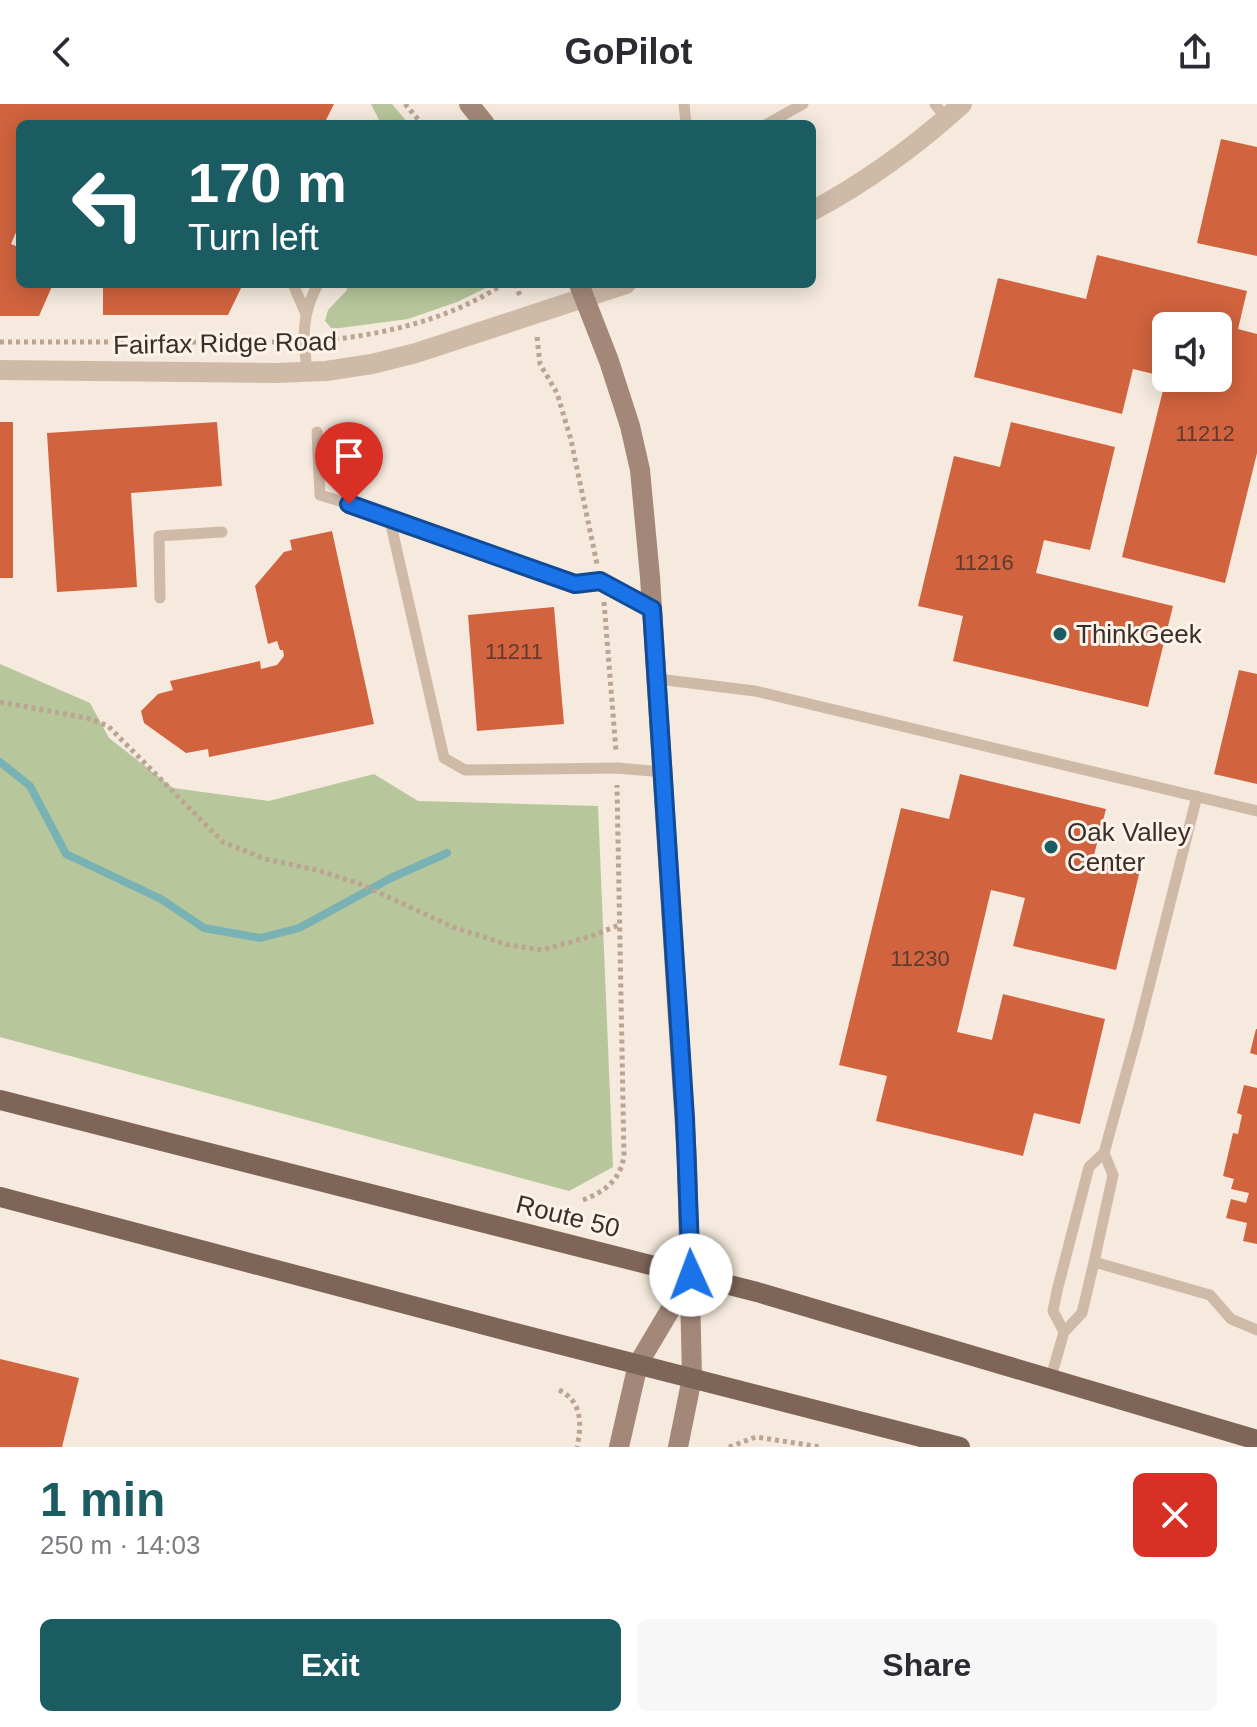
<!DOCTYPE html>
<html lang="en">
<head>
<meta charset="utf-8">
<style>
	:root { --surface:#fff; --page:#f7f7f7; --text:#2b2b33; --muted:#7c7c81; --accent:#1a5c61 }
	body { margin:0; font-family:Helvetica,sans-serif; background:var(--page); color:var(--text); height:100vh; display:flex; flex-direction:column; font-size:30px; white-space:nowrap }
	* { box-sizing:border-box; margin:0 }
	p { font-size:26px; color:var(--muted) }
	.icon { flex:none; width:44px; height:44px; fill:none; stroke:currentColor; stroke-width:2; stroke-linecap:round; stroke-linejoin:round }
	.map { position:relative; height:1343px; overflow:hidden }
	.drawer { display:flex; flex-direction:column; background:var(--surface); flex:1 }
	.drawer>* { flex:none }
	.banner { position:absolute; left:16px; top:16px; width:800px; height:168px; border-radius:12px; box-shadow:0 4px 20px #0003; background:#1a5c61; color:#fff; overflow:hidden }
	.controls { position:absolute; left:1152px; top:208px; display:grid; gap:16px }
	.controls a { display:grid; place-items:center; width:80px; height:80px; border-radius:12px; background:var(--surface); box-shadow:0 4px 20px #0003; font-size:40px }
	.pin { position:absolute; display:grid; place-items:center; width:68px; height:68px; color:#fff; margin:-82px -34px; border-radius:50% 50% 50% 0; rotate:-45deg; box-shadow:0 0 8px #0007 }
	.pin .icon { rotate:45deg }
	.me { position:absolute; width:88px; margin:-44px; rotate:358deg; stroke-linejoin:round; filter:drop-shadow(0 0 6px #0008) }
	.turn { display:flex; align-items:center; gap:28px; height:168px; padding:0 40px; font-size:36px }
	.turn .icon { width:104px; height:104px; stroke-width:2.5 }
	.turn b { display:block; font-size:56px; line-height:68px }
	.round { display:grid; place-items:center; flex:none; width:84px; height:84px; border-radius:12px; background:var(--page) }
	.headline { display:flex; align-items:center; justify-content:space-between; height:136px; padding:0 40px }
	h1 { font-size:48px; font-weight:800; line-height:60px; color:var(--accent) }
	.action { display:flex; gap:16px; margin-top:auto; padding:16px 40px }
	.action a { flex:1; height:92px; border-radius:12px; background:var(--accent); color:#fff; font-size:32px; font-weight:800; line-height:92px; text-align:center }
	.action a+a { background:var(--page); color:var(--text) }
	header { display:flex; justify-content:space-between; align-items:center; height:104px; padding:0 40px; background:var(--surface); font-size:36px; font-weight:800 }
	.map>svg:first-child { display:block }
	.green { fill:#b7c69b }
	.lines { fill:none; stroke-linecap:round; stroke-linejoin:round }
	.stream { stroke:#79b2b5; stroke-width:8 }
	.building { fill:#d1633f }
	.path { stroke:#bba492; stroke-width:5; stroke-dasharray:4 4; stroke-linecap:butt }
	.lane { stroke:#cfbaa8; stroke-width:11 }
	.street { stroke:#cfbaa8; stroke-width:20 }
	.secondary { stroke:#a38879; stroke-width:20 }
	.primary { stroke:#7e6558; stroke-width:20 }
	.route-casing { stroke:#114b97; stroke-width:20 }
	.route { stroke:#1a73e8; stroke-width:14 }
	.poi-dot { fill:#1a5c61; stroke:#fcf4eb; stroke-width:3 }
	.labels { text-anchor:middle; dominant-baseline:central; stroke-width:6; stroke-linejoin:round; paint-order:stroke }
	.number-label { font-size:22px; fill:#603b2e }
	.street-label { font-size:26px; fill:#3b2e29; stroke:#fcf4eb }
	.poi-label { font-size:26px; fill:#3b2e29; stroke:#fcf4eb; text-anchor:start }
</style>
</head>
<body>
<header><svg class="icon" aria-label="back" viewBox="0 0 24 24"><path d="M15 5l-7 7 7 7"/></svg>GoPilot<svg class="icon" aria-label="share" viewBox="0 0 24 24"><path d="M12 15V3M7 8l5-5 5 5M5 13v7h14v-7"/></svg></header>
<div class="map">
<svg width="1257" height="1343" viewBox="0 0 1257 1343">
	<rect width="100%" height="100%" fill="#f5eadd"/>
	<path class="green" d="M371,0H392L409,20H381Z
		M345,180H494L457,198L408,215L332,225L325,217L328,206L347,186Z
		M0,560L90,599L109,634L173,684L269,697L374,670L418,697L598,702L613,1063L569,1087L0,933Z"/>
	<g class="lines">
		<path class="stream" d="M0,658L30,682L66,750L161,795L204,824L260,834L299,824L391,774L447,749"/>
	</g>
	<path class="building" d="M0,0H334L324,20H20V119L11,140L20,144V180H53L39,212H0Z
		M1221,35L1257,43V152L1197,139Z
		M1097,151L1247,187L1238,225L1257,230V349L1225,479L1122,453L1166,274H1218V222H1166V273L1133,265L1122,310L974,273L998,174L1086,195Z
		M103,180H243L228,211H103Z
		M0,318H13V474H0Z
		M217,318L222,382L131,389L137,483L57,488L47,329Z
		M1011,318L1115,343L1090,446L1044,436L1036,469L1173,502L1148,603L953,557L963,512L918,502L954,352L1000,363Z
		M332,427L374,620L209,653L208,645L186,649L144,619L141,607L158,590L173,586L170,577L260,557L261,565L277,561L284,552L283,546H280L277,537L268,540L255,482L284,448L292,446L290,436Z
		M554,503L564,620L477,627L468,511Z
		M1239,566L1257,570V680L1214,670Z
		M960,670L1106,705L1094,751L1141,762L1116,866L1013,842L1025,794L991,786L957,928L992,936L1003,890L1105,915L1080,1020L1034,1009L1023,1052L876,1017L887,972L839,961L901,704L949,715Z
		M1256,925H1257V951L1250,949Z
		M1244,981L1257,984V1140L1243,1137L1247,1119L1226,1114L1231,1095L1246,1099L1249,1089L1231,1085L1234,1075L1223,1072L1233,1029L1238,1030L1242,1011L1237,1009Z
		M0,1255L79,1274L62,1343H0Z"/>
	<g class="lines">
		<path class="path" d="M405,0L422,20
			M515,180L521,194
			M537,233L540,260L557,289L571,336L597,460
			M319,237C381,231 450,216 503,180
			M0,238H289
			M604,498L616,647
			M0,598L87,614L108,622L223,738L265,755L317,766L360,780L453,823L509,841L542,846L592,832L619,821
			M583,1096C606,1087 620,1076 624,1052L617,681
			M559,1286C582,1297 582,1320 577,1343
			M729,1343L756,1333L821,1343"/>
		<path class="lane" d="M684,0L686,20
			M935,0L946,14
			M767,20L803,0
			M293,180L305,208
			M307,267C303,233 301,211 318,180
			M317,328L320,391L389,412
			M160,494L159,432L222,428
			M652,505L600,477L575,480L389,412L444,654L465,666L617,664L663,668
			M658,575L755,587L1257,707
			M1094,1158L1210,1191L1231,1215L1257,1226
			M1064,1228L1053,1207L1057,1187L1089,1063L1104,1049L1138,926L1197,692
			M1051,1273L1064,1228L1082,1209L1094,1158L1113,1071L1104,1049"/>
		<path class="street" d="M812,107C866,78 917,41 962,0
			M0,266L277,269L326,267L372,260L416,249L626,180"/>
		<path class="secondary" d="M469,0L485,20
			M579,180L609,257L630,322L640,366L650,473L687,1055L692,1274L678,1343
			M619,1343L638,1260L691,1171"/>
		<path class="primary" d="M0,996L757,1188L1257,1336
			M0,1093L523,1231L960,1343"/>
	</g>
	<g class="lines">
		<defs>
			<path id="route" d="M349,400L575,480L600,477L652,505L685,1014L691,1171"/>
		</defs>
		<use href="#route" class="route-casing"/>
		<use href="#route" class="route"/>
	</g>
	<g class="poi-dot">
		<circle cx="1060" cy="530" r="8"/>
		<circle cx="1051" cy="743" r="8"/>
	</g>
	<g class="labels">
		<g class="number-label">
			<text x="1205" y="329">11212</text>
			<text x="984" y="458">11216</text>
			<text x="514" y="547">11211</text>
			<text x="920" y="854">11230</text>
		</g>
		<g class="street-label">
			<text transform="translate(225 239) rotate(-1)">Fairfax Ridge Road</text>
			<text transform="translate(568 1112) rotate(14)">Route 50</text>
		</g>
		<g class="poi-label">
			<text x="1076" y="530">ThinkGeek</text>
			<text x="1067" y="728">Oak Valley<tspan x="1067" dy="30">Center</tspan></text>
		</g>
	</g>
</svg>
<div class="controls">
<a><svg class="icon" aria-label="sound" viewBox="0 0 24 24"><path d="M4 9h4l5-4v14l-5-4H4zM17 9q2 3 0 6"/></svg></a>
</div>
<div class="pin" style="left:349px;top:400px;background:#d93025"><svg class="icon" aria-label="arrive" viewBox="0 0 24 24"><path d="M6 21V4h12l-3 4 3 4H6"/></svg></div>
<svg class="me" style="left:691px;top:1171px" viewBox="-20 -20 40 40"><circle r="19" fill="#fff"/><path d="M0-13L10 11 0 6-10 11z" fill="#1a73e8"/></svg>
<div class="banner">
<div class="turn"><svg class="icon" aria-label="left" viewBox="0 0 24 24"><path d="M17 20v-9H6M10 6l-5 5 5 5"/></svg><div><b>170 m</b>Turn left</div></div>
</div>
</div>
<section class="drawer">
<div class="headline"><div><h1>1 min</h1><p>250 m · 14:03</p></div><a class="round" style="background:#d93025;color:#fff"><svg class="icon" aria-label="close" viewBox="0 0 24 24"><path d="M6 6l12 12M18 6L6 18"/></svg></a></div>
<div class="action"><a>Exit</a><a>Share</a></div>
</section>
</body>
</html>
